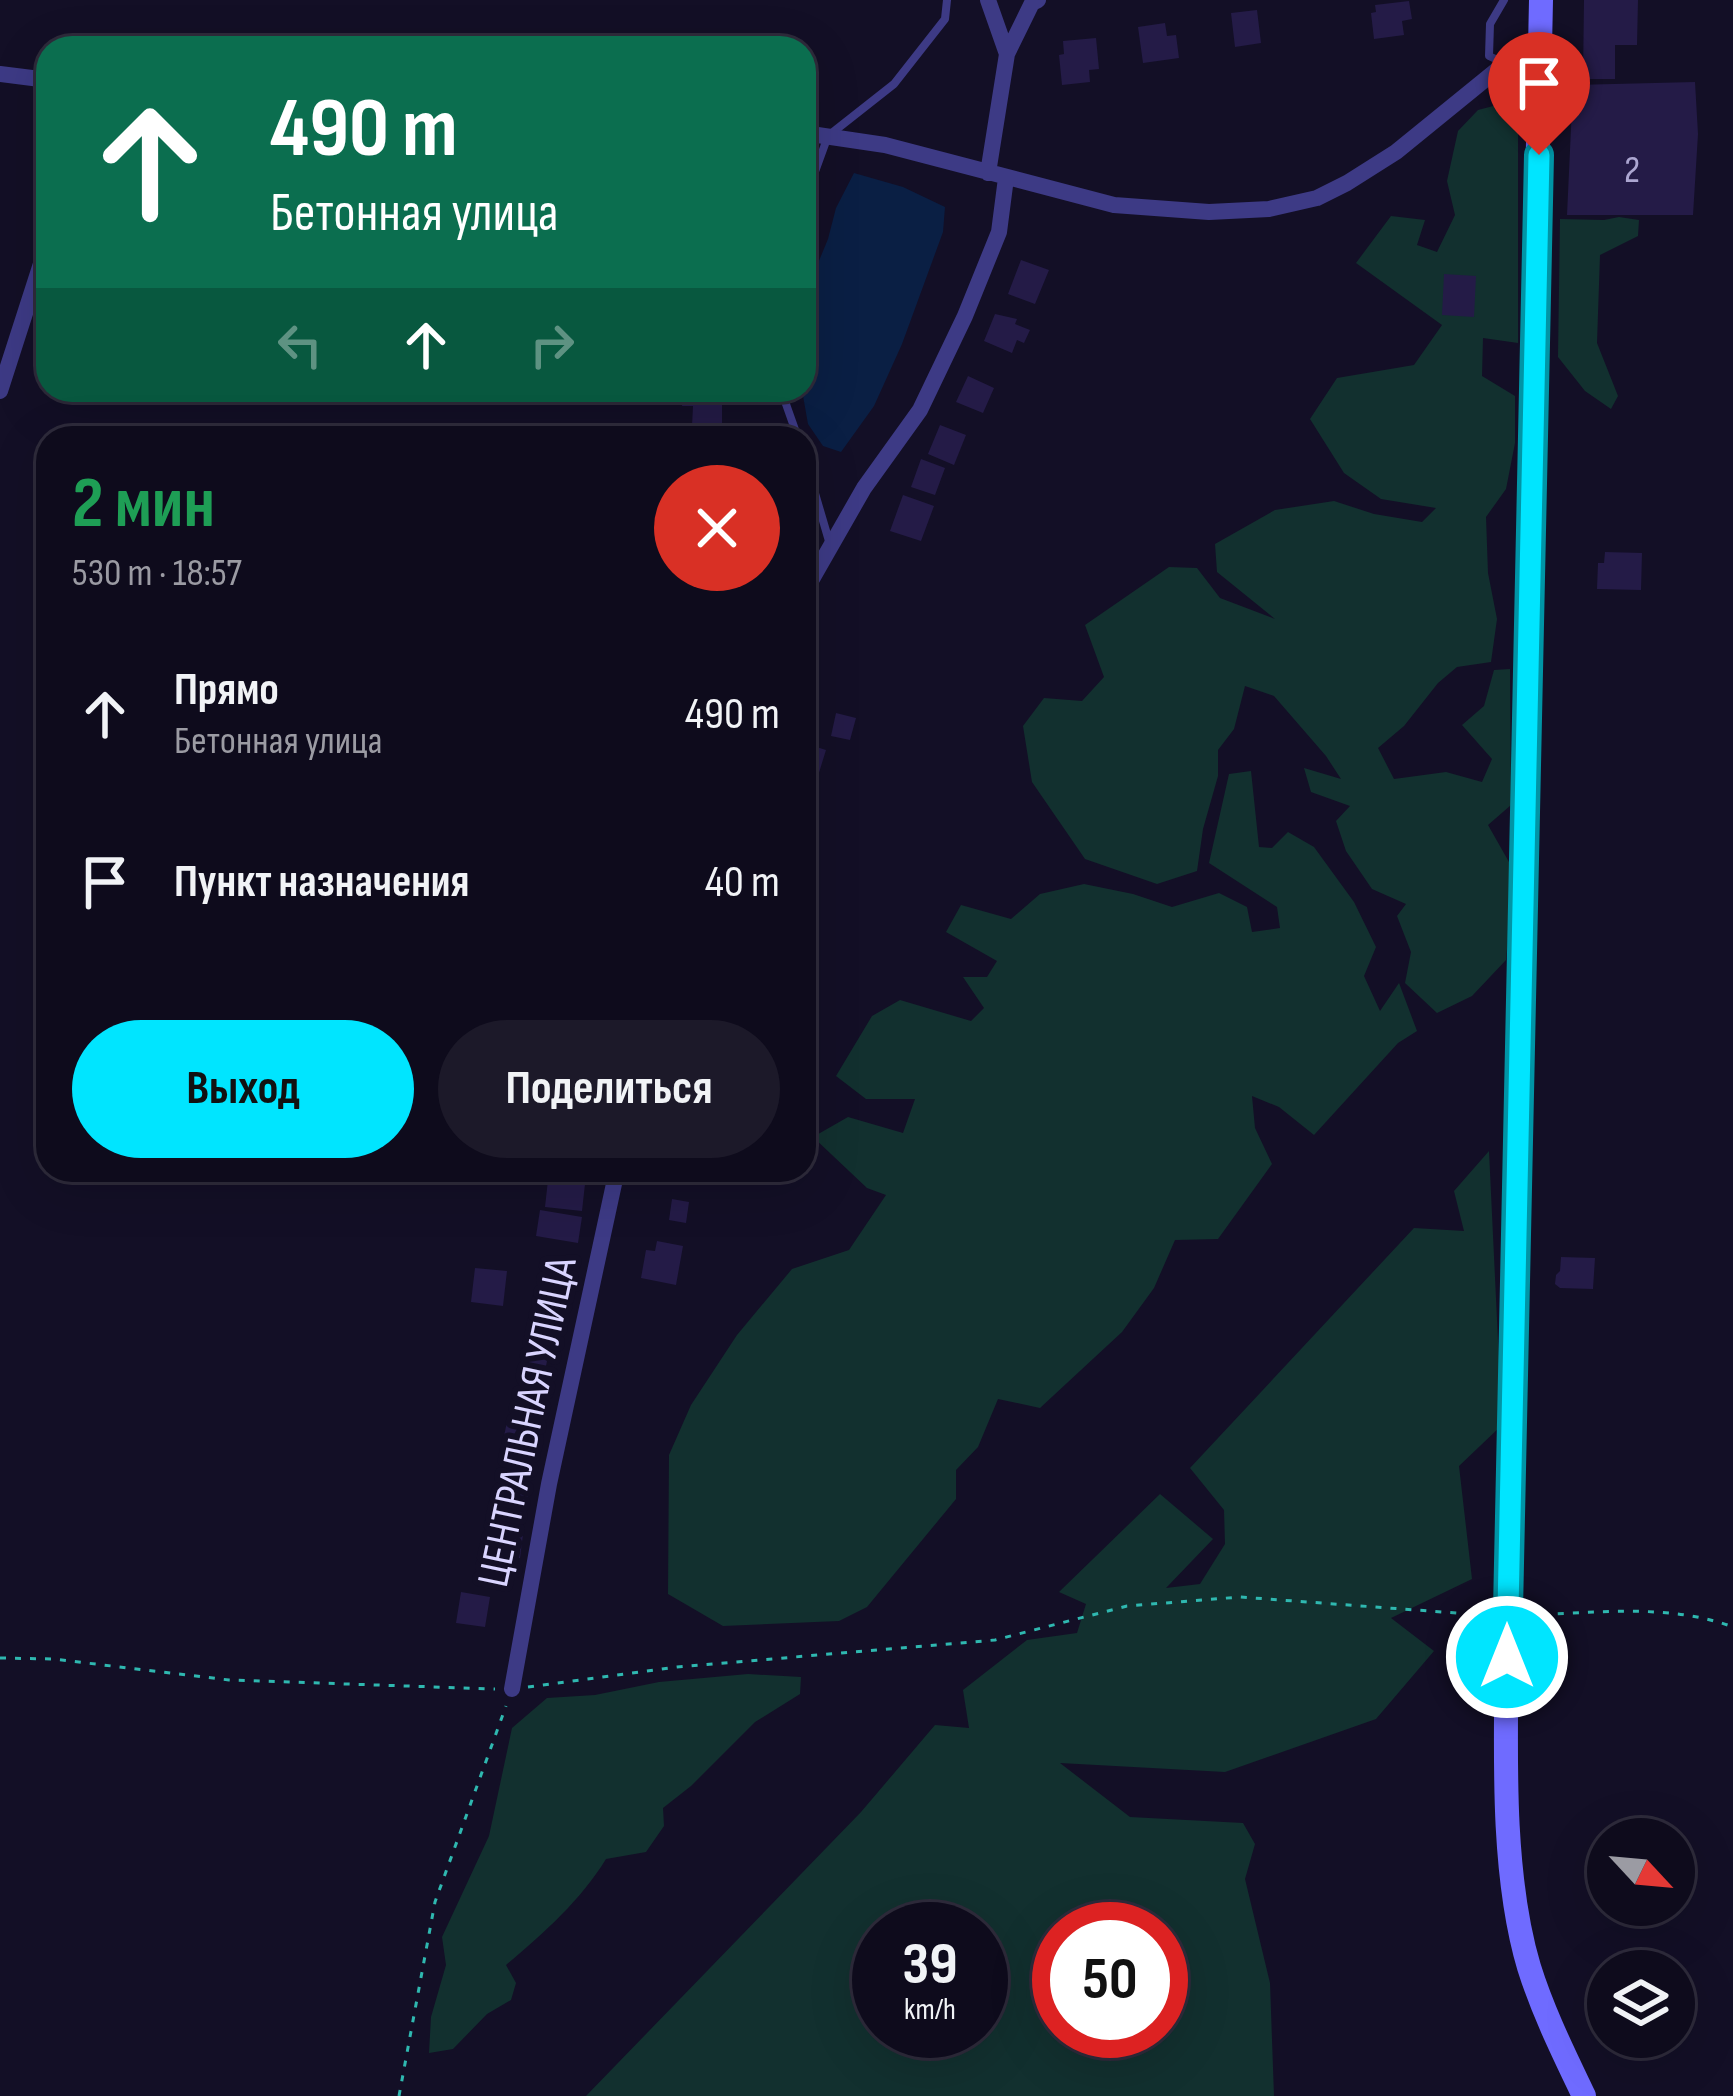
<!DOCTYPE html>
<html lang="ru">
<head>
<meta charset="utf-8">
<style>
	:root { --surface:#0e0b1c; --page:#1c1929; --text:#f1f3f6; --muted:#9b9ba3; --line:#2e2b3b; --accent:#00e5ff }
	body { margin:0; font-family:"Sofia Sans Condensed",sans-serif; background:var(--page); color:var(--text); height:100vh; display:flex; flex-direction:column; font-size:45px; white-space:nowrap }
	* { box-sizing:border-box; margin:0 }
	p { font-size:39px; color:var(--muted) }
	.icon { flex:none; width:66px; height:66px; fill:none; stroke:currentColor; stroke-width:2; stroke-linecap:round; stroke-linejoin:round }
	.map { position:relative; flex:1; overflow:hidden }
	.drawer { position:absolute; left:36px; top:426px; width:780px; height:756px; display:flex; flex-direction:column; background:var(--surface); border-radius:36px; box-shadow:0 12px 48px #0002,0 0 0 3px var(--line) }
	.drawer>* { flex:none }
	.guide { position:absolute; left:36px; top:36px; width:780px; height:366px; border-radius:36px; box-shadow:0 12px 48px #0002,0 0 0 3px var(--line); background:#0b6e4f; color:#fff; overflow:hidden }
	.needle { width:78px; rotate:116deg }
	.fabs { position:absolute; left:1587px; top:1818px; display:grid; gap:24px }
	.fabs a { display:grid; place-items:center; width:108px; height:108px; border-radius:50%; background:var(--surface); box-shadow:0 12px 48px #0002,0 0 0 3px var(--line); font-size:60px }
	.speed { position:absolute; left:852px; top:1902px; display:flex; gap:24px; font-size:60px; font-weight:700; text-align:center }
	.speed>* { display:grid; place-content:center; width:156px; height:156px; border-radius:50%; background:var(--surface); box-shadow:0 12px 48px #0002,0 0 0 3px var(--line); line-height:1 }
	.speed small { font-size:30px; font-weight:400 }
	.speed .limit { border:18px solid #d22; background:#fff; color:#111 }
	.pin { position:absolute; display:grid; place-items:center; width:102px; height:102px; color:#fff; margin:-123px -51px; border-radius:50% 50% 50% 0; rotate:-45deg; box-shadow:0 0 12px #0007 }
	.pin .icon { rotate:45deg }
	.me { position:absolute; width:132px; margin:-66px; rotate:0deg; stroke-linejoin:round; filter:drop-shadow(0 0 9px #0008) }
	.turn { display:flex; align-items:center; gap:42px; height:252px; padding:0 36px; font-size:54px }
	.turn .icon { width:156px; height:156px; stroke-width:2.5 }
	.turn b { display:block; font-size:84px; line-height:102px }
	.lanes { display:flex; align-items:center; height:114px; padding:0 36px; background:#0003; justify-content:center; gap:60px; direction:ltr }
	.lanes .off { opacity:.35 }
	.round { display:grid; place-items:center; flex:none; width:126px; height:126px; border-radius:63px; background:var(--page) }
	.headline { display:flex; align-items:center; justify-content:space-between; height:204px; padding:0 36px }
	h1 { font-size:72px; font-weight:700; line-height:90px; color:#1e9e55 }
	.action { display:flex; gap:24px; margin-top:auto; padding:24px 36px }
	.action a { flex:1; height:138px; border-radius:72px; background:var(--accent); color:#111; font-size:48px; font-weight:700; line-height:138px; text-align:center }
	.action a+a { background:var(--page); color:var(--text) }
	ul { padding:0; list-style:none }
	li { display:flex; align-items:center; gap:36px; height:168px; padding:0 36px }
	li div { flex:1 }
	li b { display:block; font-size:45px }
	li em { font-style:normal }
	.map>svg:first-child { display:block }
	.green { fill:#12302f; fill-rule:evenodd }
	.water { fill:#0a1f44 }
	.building { fill:#241b47 }
	.lines { fill:none; stroke-linecap:round; stroke-linejoin:round }
	.path { stroke:#2fb8b0; stroke-width:3; stroke-dasharray:6 9; stroke-linecap:butt }
	.lane { stroke:#3d3a85; stroke-width:8 }
	.street { stroke:#3d3a85; stroke-width:16 }
	.secondary { stroke:#6f6bff; stroke-width:24 }
	.route-casing { stroke:#0095a6; stroke-width:30 }
	.route { stroke:#00e5ff; stroke-width:21 }
	.labels { text-anchor:middle; dominant-baseline:central; stroke-width:12; stroke-linejoin:round; paint-order:stroke }
	.number-label { font-size:39px; fill:#aca6d1 }
	.street-label { font-size:45px; fill:#d9d4ff; stroke:#130f26 }
</style>
</head>
<body>
<div class="map">
<svg width="1733" height="2096" viewBox="0 0 1733 2096">
	<rect width="100%" height="100%" fill="#130f26"/>
	<path class="green" d="M1501,104L1518,122V343L1483,338L1482,376L1515,396V443L1506,489L1486,517L1488,573L1497,619L1491,662L1457,667L1438,683L1404,726L1378,748L1394,779L1446,772L1482,782L1492,759L1462,725L1484,706L1494,670L1510,669L1511,805L1488,825L1509,862L1510,916L1506,960L1472,996L1437,1013L1405,983L1411,952L1397,916L1406,904L1372,889L1346,851L1336,821L1350,806L1311,792L1304,768L1341,779L1326,756L1274,696L1245,686L1234,729L1218,750V776L1203,829L1197,871L1157,884L1085,859L1032,782L1023,726L1044,698L1082,701L1104,677L1085,625L1169,567L1197,568L1220,598L1275,619L1217,572L1215,544L1275,510L1334,501L1374,514L1422,522L1436,508L1381,499L1344,473L1310,419L1337,378L1414,365L1442,325L1356,263L1391,216L1425,220L1417,245L1437,252L1455,215L1447,181L1458,131L1478,110Z
		M1619,217L1639,220L1638,236L1600,255L1597,343L1618,396L1611,409L1585,391L1558,357L1560,219L1604,220Z
		M1251,771L1259,847L1272,848L1288,832L1314,847L1354,902L1376,947L1364,976L1380,1011L1399,983L1417,1031L1398,1043L1314,1135L1279,1107L1252,1096L1255,1128L1272,1164L1218,1239L1175,1240L1154,1288L1122,1332L1040,1408L998,1399L978,1447L956,1470V1499L867,1607L839,1621L723,1626L668,1594L669,1455L691,1405L737,1335L792,1269L849,1250L886,1195L867,1188L813,1137L848,1117L903,1133L915,1099H866L836,1076L872,1016L900,1000L971,1021L984,1008L963,977H987L997,961L946,932L961,905L1011,919L1040,894L1084,884L1133,894L1172,907L1219,893L1247,907L1252,932L1280,928L1277,907L1209,863L1229,774Z
		M1489,1151L1502,1425L1459,1466L1472,1579L1391,1618L1434,1651L1376,1719L1225,1772L1060,1763L1130,1817L1243,1823L1255,1844L1245,1879L1270,1983L1274,2096H586L861,1812L935,1725L969,1728L963,1690L1027,1640L1077,1633L1086,1604L1059,1592L1160,1494L1213,1539L1166,1588L1200,1584L1225,1544L1224,1510L1190,1468L1414,1228L1464,1231L1454,1191ZM879,1929H981V2031H879ZM1059,1929H1161V2031H1059Z
		M748,1674L801,1677L800,1694L755,1722L691,1786L663,1808L664,1826L646,1852L606,1859C580,1901 544,1933 506,1965L516,1983L511,2000L487,2014L453,2049L429,2053L431,2017L446,1965L442,1937L489,1836L512,1728L547,1698L595,1695L659,1682Z"/>
	<path class="water" d="M854,173L903,187L945,207L943,232L902,344L874,406L841,452L823,446L808,424L802,390L804,297L828,239L836,208Z"/>
	<path class="building" d="M1584,0H1638L1637,45H1615V79H1583Z
		M1409,1L1412,19L1402,21L1404,35L1374,39L1371,13L1376,12L1375,5Z
		M1257,10L1261,43L1235,47L1231,13Z
		M1165,23L1167,36L1176,35L1179,58L1143,63L1138,27Z
		M1096,38L1099,69L1089,70L1090,82L1062,85L1059,55L1064,54L1063,41Z
		M1695,82L1698,134L1693,215H1567L1573,85Z
		M1021,260L1049,270L1035,304L1008,294Z
		M1444,274L1476,276L1474,317L1442,315Z
		M995,314L1017,319L1015,324L1030,330L1024,343L1017,340L1012,353L984,341Z
		M968,376L994,388L983,413L956,402Z
		M683,395L722,396V426L715,425V438H688V426H692L693,406H682Z
		M940,425L966,435L954,465L928,454Z
		M921,459L945,468L935,495L911,487Z
		M903,495L934,506L921,541L890,531Z
		M1605,552L1642,553L1641,590L1597,589L1598,563H1604Z
		M836,713L856,718L850,740L831,736Z
		M804,743L826,750L818,776L804,771Z
		M548,1180L585,1184L582,1211L545,1207Z
		M672,1199L689,1202L686,1223L669,1220Z
		M540,1210L582,1217L578,1243L536,1236Z
		M657,1241L683,1246L676,1285L641,1278L646,1250L655,1251Z
		M1561,1257L1595,1258L1593,1289L1560,1288L1555,1284L1556,1275L1560,1271Z
		M475,1268L507,1271L503,1306L471,1302Z
		M525,1346L549,1351L543,1381L519,1376Z
		M508,1417L539,1425L534,1449L503,1441Z
		M505,1487L529,1491L525,1515L501,1512Z
		M502,1531L523,1534L520,1558L499,1556Z
		M461,1592L490,1597L485,1627L456,1623Z"/>
	<g class="lines">
		<path class="path" d="M1528,1615C1595,1613 1669,1603 1733,1627
			M0,1658L53,1659L229,1680L495,1689
			M528,1687L677,1667L995,1640L1127,1606L1240,1597L1483,1615
			M399,2096L435,1902L506,1706"/>
		<path class="lane" d="M1504,0L1490,24L1489,56L1504,63
			M804,202L828,136L894,84L945,19L947,0
			M781,390L798,438
			M804,456L829,541"/>
		<path class="street" d="M988,0L1007,54L988,173
			M1007,54L1032,3L1038,0
			M0,74L48,80
			M804,133L885,145L1114,205L1209,212L1269,209L1317,198L1347,183L1396,152L1541,34
			M0,391L48,242
			M804,593L864,488L920,410L965,316L999,232L1006,178
			M512,1689L549,1484L617,1170"/>
		<path class="secondary" d="M1541,0L1507,1615C1507,1725 1498,1863 1529,1967C1543,2012 1564,2054 1584,2096"/>
	</g>
	<g class="lines">
		<defs>
			<path id="route" d="M1507,1657L1539,155"/>
		</defs>
		<use href="#route" class="route-casing"/>
		<use href="#route" class="route"/>
	</g>
	<g class="labels">
		<g class="number-label">
			<text x="1632" y="170">2</text>
		</g>
		<g class="street-label">
			<text transform="translate(528 1422) rotate(-78)">ЦЕНТРАЛЬНАЯ УЛИЦА</text>
		</g>
	</g>
</svg>
<div class="fabs">
<a><svg class="needle" viewBox="-14 -14 28 28"><path d="M0-13l5 13h-10z" fill="#e53935"/><path d="M0 13l5-13h-10z" fill="#9b9ba3"/></svg></a>
<a><svg class="icon" aria-label="layers" viewBox="0 0 24 24"><path d="M12 4l9 5-9 5-9-5zM3 14l9 5 9-5"/></svg></a>
</div>
<div class="speed"><div>39<small>km/h</small></div><div class="limit">50</div></div>
<div class="pin" style="left:1539px;top:155px;background:#d93025"><svg class="icon" aria-label="arrive" viewBox="0 0 24 24"><path d="M6 21V4h12l-3 4 3 4H6"/></svg></div>
<svg class="me" style="left:1507px;top:1657px" viewBox="-20 -20 40 40"><circle r="17" fill="#00e5ff" stroke="#fff" stroke-width="3"/><path d="M0-11L8 9 0 5-8 9z" fill="#fff"/></svg>
<div class="guide">
<div class="turn"><svg class="icon" aria-label="ahead" viewBox="0 0 24 24"><path d="M12 20V5M6 11l6-6 6 6"/></svg><div><b>490 m</b>Бетонная улица</div></div>
<div class="lanes"><svg class="icon off" aria-label="left" viewBox="0 0 24 24"><path d="M17 20v-9H6M10 6l-5 5 5 5"/></svg><svg class="icon" aria-label="ahead" viewBox="0 0 24 24"><path d="M12 20V5M6 11l6-6 6 6"/></svg><svg class="icon off" aria-label="right" viewBox="0 0 24 24"><path d="M7 20v-9h11M14 6l5 5-5 5"/></svg></div>
</div>
<section class="drawer">
<div class="headline"><div><h1>2 мин</h1><p>530 m · 18:57</p></div><a class="round" style="background:#d93025;color:#fff"><svg class="icon" aria-label="close" viewBox="0 0 24 24"><path d="M6 6l12 12M18 6L6 18"/></svg></a></div>
<ul>
<li><svg class="icon" aria-label="ahead" viewBox="0 0 24 24"><path d="M12 20V5M6 11l6-6 6 6"/></svg><div><b>Прямо</b><p>Бетонная улица</p></div><em>490 m</em></li>
<li><svg class="icon" aria-label="arrive" viewBox="0 0 24 24"><path d="M6 21V4h12l-3 4 3 4H6"/></svg><div><b>Пункт назначения</b></div><em>40 m</em></li>
</ul>
<div class="action"><a>Выход</a><a>Поделиться</a></div>
</section>
</div>
</body>
</html>
